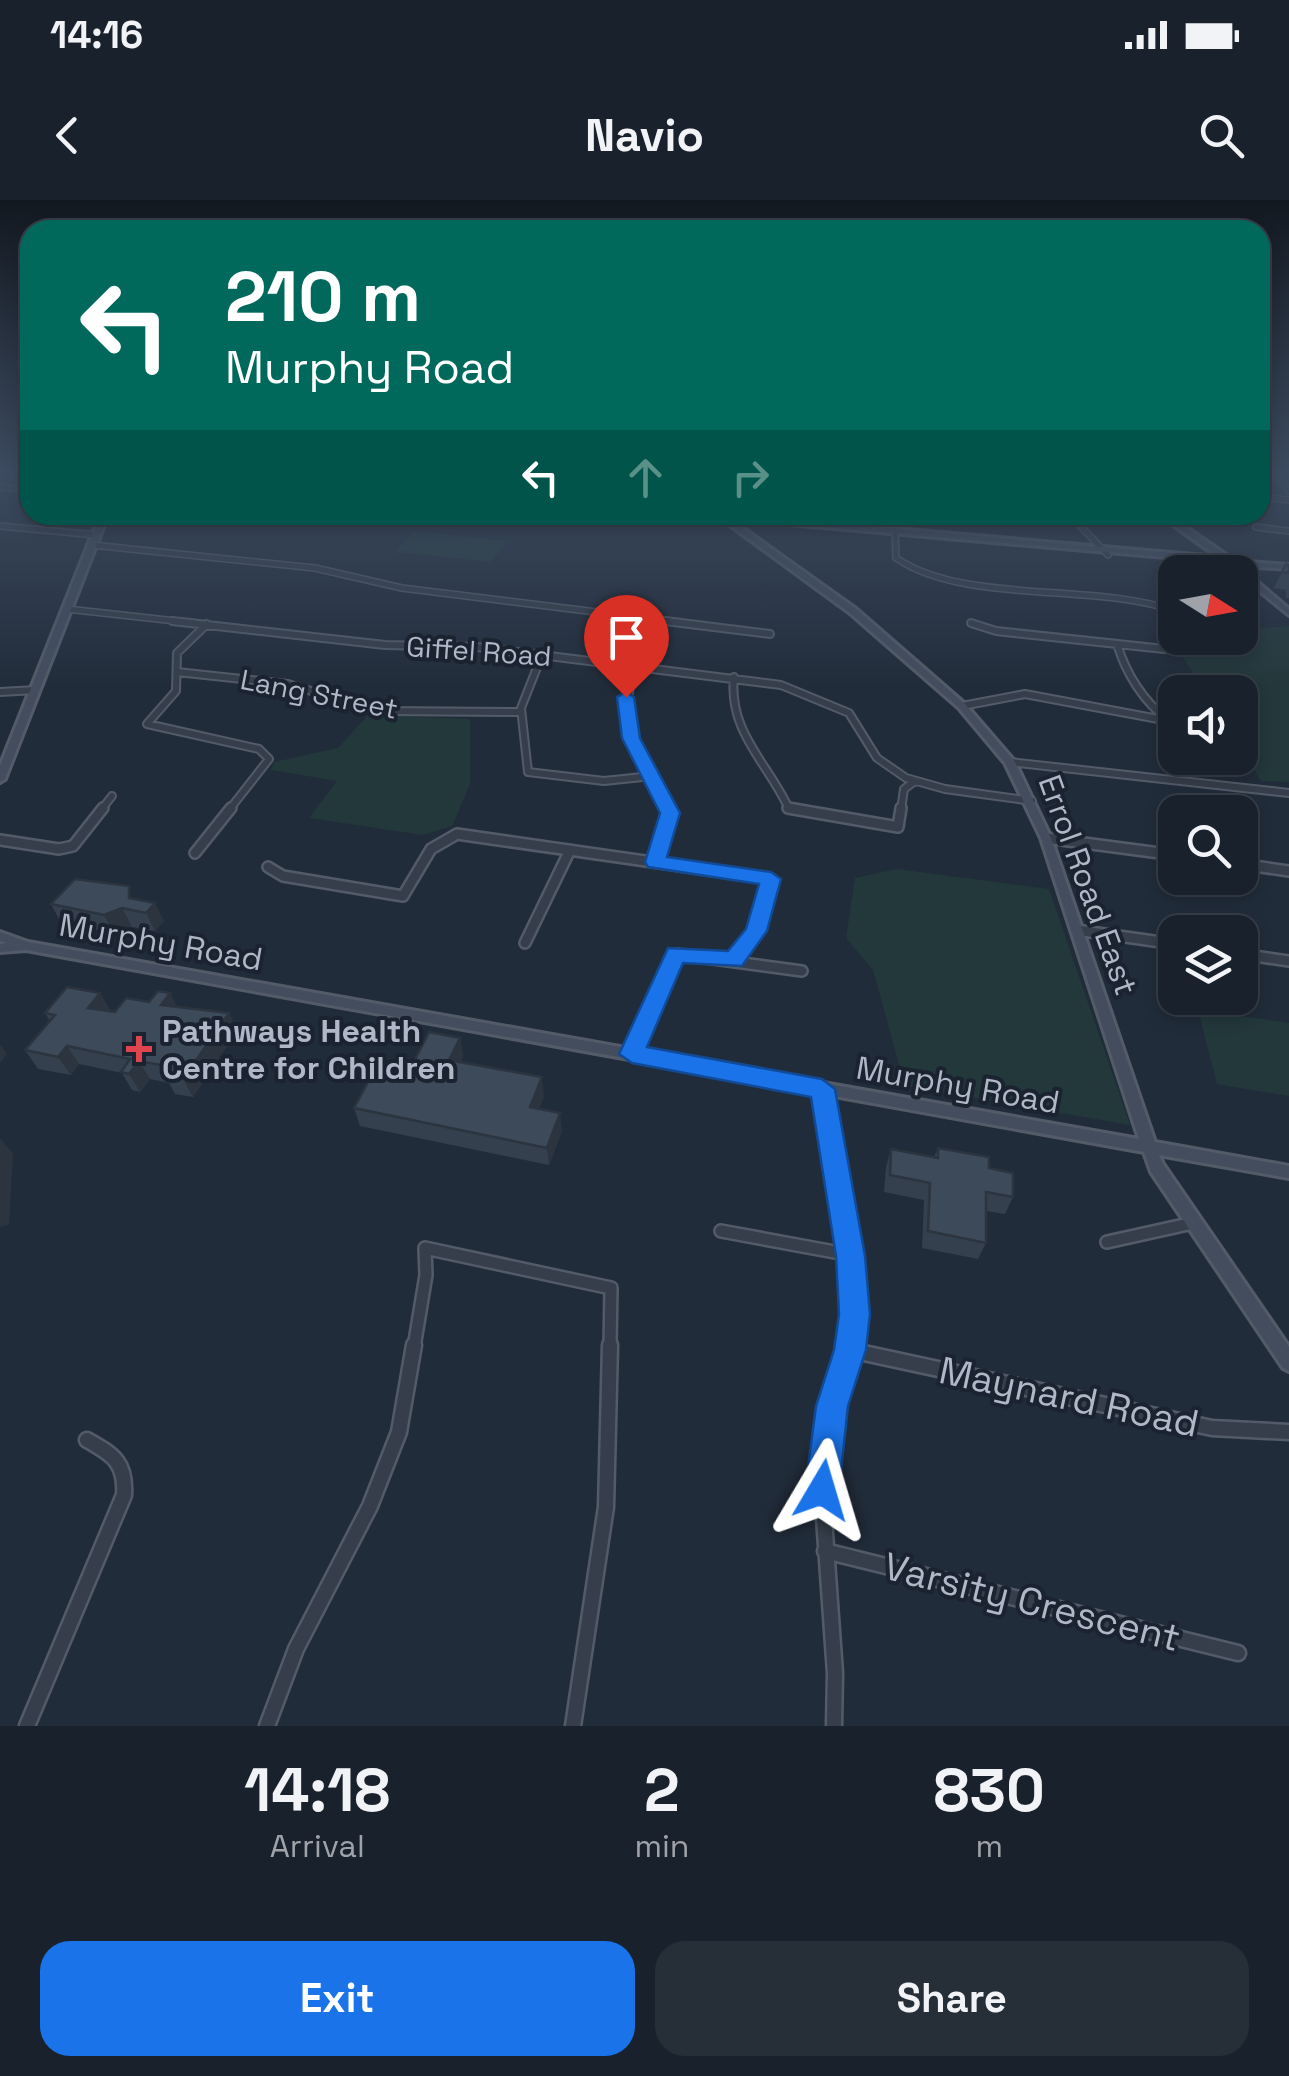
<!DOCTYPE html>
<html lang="en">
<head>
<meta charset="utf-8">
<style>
	:root { --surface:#19212c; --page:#262e38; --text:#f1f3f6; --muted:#9fa3a9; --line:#373e48; --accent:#1a73e8 }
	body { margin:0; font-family:"Space Grotesk",sans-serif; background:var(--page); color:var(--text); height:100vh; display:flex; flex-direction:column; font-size:38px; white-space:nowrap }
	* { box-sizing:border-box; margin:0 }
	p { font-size:32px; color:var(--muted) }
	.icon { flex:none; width:55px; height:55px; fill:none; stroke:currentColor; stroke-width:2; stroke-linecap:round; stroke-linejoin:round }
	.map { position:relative; height:1526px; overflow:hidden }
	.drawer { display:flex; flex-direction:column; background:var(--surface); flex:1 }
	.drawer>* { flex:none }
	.guide { position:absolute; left:20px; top:20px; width:1250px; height:305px; border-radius:30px; box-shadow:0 5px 15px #0003,0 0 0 2px var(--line); background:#00695c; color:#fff; overflow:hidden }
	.needle { width:65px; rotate:101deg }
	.fabs { position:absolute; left:1158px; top:355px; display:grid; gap:20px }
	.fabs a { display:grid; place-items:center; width:100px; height:100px; border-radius:20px; background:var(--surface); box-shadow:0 5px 15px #0003,0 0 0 2px var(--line); font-size:50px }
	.pin { position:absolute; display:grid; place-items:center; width:85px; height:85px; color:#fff; margin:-102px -42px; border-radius:50% 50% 50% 0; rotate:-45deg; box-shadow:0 0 10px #0007 }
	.pin .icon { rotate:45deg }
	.me { position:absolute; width:110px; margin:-55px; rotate:7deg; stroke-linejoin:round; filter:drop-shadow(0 0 8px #0008) }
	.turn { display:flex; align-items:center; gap:35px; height:210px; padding:0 40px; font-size:45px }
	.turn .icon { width:130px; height:130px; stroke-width:2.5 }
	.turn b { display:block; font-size:70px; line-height:85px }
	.lanes { display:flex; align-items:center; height:95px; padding:0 40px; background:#0003; justify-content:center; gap:50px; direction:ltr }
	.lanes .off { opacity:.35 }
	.eta { display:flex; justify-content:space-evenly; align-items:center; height:170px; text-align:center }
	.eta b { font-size:60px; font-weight:700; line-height:70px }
	.button { display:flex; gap:20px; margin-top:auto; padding:20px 40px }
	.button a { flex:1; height:115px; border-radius:30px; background:var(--accent); color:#fff; font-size:40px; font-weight:700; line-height:115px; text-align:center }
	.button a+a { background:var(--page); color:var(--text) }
	.status { display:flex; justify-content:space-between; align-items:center; height:70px; padding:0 50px; background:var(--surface); direction:ltr }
	.status svg { height:28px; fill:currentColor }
	header { display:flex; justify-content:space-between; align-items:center; height:130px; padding:0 40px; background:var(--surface); font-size:45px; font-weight:700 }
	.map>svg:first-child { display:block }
	.green { fill:#23383b }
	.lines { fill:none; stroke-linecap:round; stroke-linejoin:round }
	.street-far4-casing { stroke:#535b68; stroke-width:8 }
	.street-far3-casing { stroke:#535b68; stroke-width:10 }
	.street-far2-casing { stroke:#535b68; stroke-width:14 }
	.street-far1-casing { stroke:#535b68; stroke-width:16 }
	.street-casing { stroke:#535b68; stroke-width:19 }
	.secondary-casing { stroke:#535b68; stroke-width:6 }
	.street-far4 { stroke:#353e4a; stroke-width:5 }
	.street-far3 { stroke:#353e4a; stroke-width:6 }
	.street-far2 { stroke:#353e4a; stroke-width:9 }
	.street-far1 { stroke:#353e4a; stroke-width:11 }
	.street { stroke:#353e4a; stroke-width:14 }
	.secondary { fill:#434d5e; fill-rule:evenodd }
	.wall { fill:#34404d }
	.shaded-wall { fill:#2b343f }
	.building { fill:#3d4a5a; stroke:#2b343f; stroke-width:2.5 }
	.route { fill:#1a73e8; stroke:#114b97; stroke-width:2.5 }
	.health-dot { fill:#e0444e; stroke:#1a232f; stroke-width:4 }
	.labels { text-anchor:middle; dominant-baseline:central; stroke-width:8; stroke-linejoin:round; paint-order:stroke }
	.far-street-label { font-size:28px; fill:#b0b8c7; stroke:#1a232f }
	.street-label { font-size:32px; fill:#b0b8c7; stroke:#1a232f }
	.poi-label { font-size:32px; font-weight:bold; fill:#b0b8c7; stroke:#1a232f; text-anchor:start }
	.near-street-label { font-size:38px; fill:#b0b8c7; stroke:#1a232f }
</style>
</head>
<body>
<div class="status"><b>14:16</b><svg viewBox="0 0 49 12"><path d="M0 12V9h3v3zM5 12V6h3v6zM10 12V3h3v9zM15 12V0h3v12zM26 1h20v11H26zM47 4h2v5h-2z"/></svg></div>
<header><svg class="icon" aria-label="back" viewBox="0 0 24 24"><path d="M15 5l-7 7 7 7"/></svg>Navio<svg class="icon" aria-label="search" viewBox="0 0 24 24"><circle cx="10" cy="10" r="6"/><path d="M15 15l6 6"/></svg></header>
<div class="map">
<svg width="1289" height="1526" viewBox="0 0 1289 1526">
	<rect width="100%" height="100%" fill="#212c3a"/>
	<path class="green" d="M415,331L507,341L491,362L395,352Z
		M1289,426V582L1261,581L1240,547V492H1205L1180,453L1201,450L1200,438H1240V430Z
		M368,515L470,519V584L452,626L423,635L309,618L337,581L271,570L274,562L338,548Z
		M897,669L1049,689L1130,925L905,886L873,770L846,738L855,678Z
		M1198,810L1289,823V896L1217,884Z"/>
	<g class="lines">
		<defs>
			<path id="street-far4" d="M1275,275L1289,291
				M0,287L23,289
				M1260,297L1289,300
				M1070,315L1108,355
				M0,326L96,335
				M1256,327L1289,331
				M895,331L896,358C965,405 1093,382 1175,411
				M92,345L315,368L402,388L685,423
				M67,409L194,423"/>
			<path id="street-far3" d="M172,421L385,445L477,447L781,485L849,513L877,558L906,578L945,589L1032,601
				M656,421C638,462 614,504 636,548C646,569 661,588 669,610
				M665,421L770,434
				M971,423L996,431L1164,449L1190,447L1199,438
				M207,424L177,453L176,491L147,524L259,549L269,559L229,610
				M542,455L521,508L528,572L604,581L652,576
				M177,472L288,484L377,511L521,512
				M734,477C728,532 768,563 789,609L797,610
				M0,492L36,490
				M962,506L1025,494L1169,521C1144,502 1126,474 1117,444
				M1010,562L1289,593
				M101,610L112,596
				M901,610L904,589L915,581"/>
			<path id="street-far2" d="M788,608L898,627L901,608
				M1046,638L1175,655
				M0,640L59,649L73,646L103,608
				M195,653L231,608
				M655,662L668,608
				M1240,664L1289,671
				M268,667L283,676L403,696L431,649L457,634L771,679L756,731L734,760
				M1076,730L1175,744
				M525,743L570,650
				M1240,754L1289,761
				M635,847L676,754L802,771"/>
			<path id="street-far1" d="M632,854L636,845
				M823,889L851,1055L850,1147
				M721,1031L851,1055
				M1107,1042L1193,1023
				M414,1147L426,1075L425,1048L611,1088L610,1147"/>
			<path id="street" d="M850,1150L1212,1228L1289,1232
				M825,1351L1238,1453
				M27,1526L124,1295C126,1263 114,1255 87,1240
				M267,1526L296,1449L370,1306L399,1232L414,1145
				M573,1526L606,1307L610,1145
				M834,1526L835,1473L822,1290L832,1206L851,1145"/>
			<path id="secondary" d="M100,315H108L5,579L0,582V566Z
				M665,315L720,318L716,315H736L1218,357L1159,315H1168L1235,361L1289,365V369L1243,366L1242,369L1289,409V415L1240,375V372L1235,370L1223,371L1211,361L730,319L856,409L965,504L1015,562L1051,638L1155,942L1289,966V978L1159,955L1163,964L1289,1147V1171L1283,1168L1151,972L1144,952L26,750L0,752V744L7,743L0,741V732L28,742L1139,939L1041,638L1005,563L959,508L850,413L727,323L669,317Z"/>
		</defs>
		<use href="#street-far4" class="street-far4-casing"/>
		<use href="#street-far3" class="street-far3-casing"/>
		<use href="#street-far2" class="street-far2-casing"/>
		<use href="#street-far1" class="street-far1-casing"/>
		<use href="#street" class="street-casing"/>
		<use href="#secondary" class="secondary-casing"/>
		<use href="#street-far4" class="street-far4"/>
		<use href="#street-far3" class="street-far3"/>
		<use href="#street-far2" class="street-far2"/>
		<use href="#street-far1" class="street-far1"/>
		<use href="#street" class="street"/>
		<use href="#secondary" class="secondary"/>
	</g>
	<path class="wall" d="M1289,365V398H1286V390L1274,388L1282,372Z
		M136,699L164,721L155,731L132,727L114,733L61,723L51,704Z
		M170,793L177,807L229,813L237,831L193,897L175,894L169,883L150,879L140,892L132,890L122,873L79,864L71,875L38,869L25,850L50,821L45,813L115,812L149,802Z
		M460,838L463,856L461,862L544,896L539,909L562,931L549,965L360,926L354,908L405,879Z
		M938,948L989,968L1013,997L1005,1014L986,1011V1043L978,1059L922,1048L924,1000L884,992L886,967L891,949L934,957Z"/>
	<path class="shaded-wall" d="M155,703L164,721L155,731L146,713Z
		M122,708L132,727L114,733L104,715Z
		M100,793L111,811L88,808Z
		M170,793L179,811L161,805Z
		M229,813L237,831L193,897L183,879Z
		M460,838L463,856L453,878L449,860Z
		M0,844L7,854L0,863Z
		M67,846L79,864L71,875L58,857Z
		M139,861L150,879L140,892L129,874Z
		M542,877L544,896L533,925L530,907Z
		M560,913L562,931L549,965L547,948Z
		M0,938L13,954L9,1025L0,1027Z"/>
	<path class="building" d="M1286,364L1289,365V373L1282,372Z
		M75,679L129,686V698L155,703L146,713L122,708L104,715L51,704Z
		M67,787L100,793L88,808L115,812L126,798L149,802L158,791L170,793L161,805L229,813L183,879L165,876L171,867L139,861L129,874L121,872L130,859L67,846L58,857L25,850L55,815L45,813Z
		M429,832L460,838L449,860L542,877L530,907L560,913L547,948L354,908L373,873L405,879Z
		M938,948L989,957V968L1013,973V997L986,992V1043L928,1031L930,983L890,975L891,949L938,958Z"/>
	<linearGradient id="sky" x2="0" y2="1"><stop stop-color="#121820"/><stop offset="0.56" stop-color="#3d4b60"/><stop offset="1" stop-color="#3d4b60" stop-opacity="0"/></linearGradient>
	<rect width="1289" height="488" fill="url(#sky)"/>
	<path class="route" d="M626,492L634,497L640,538L680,613L667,657L771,672L781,679L767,731L742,766L683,763L647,847L822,879L835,889L865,1056L870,1114L866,1150L848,1206L839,1290L834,1303L822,1308L810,1303L805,1290L816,1206L834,1150L839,1114L836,1056L811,897L632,863L619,854L668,748L728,751L746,729L759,684L648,667L645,662L660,613L622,538L617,497Z"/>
	<path class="health-dot" d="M134 834h10v10h10v10h-10v10h-10v-10h-10v-10h10z"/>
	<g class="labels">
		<g class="far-street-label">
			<text transform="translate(479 451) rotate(4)">Giffel Road</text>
			<text transform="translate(319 494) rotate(11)">Lang Street</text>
		</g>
		<g class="street-label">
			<text transform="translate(1088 685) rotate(70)">Errol Road East</text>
			<text transform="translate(161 742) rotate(10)">Murphy Road</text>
			<text transform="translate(958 885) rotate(10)">Murphy Road</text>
		</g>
		<g class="poi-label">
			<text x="162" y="831">Pathways Health<tspan x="162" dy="37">Centre for Children</tspan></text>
		</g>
		<g class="near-street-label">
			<text transform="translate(1069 1197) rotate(12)">Maynard Road</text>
			<text transform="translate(1032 1402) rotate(14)">Varsity Crescent</text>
		</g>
	</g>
</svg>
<div class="fabs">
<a><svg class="needle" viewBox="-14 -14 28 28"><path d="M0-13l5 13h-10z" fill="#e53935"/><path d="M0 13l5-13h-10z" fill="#9fa3a9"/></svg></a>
<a><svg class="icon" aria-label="sound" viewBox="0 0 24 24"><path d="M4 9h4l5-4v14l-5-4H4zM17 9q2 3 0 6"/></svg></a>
<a><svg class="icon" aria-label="search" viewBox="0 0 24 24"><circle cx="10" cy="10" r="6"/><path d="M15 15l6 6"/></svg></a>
<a><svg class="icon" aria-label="layers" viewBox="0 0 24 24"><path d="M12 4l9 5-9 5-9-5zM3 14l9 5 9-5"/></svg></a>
</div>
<div class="pin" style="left:626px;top:497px;background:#d93025"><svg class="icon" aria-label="arrive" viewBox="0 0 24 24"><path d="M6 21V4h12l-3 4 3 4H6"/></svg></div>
<svg class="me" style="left:822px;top:1290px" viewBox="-20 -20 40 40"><path d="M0-17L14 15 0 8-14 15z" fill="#1a73e8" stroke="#fff" stroke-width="4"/></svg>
<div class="guide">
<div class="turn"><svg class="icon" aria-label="left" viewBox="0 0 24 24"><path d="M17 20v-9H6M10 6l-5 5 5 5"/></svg><div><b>210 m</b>Murphy Road</div></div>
<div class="lanes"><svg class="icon" aria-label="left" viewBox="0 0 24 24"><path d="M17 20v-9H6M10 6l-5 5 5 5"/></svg><svg class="icon off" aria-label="ahead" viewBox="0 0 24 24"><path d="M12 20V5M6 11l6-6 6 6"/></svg><svg class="icon off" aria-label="right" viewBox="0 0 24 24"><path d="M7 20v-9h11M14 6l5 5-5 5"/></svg></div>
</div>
</div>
<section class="drawer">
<div class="eta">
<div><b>14:18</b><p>Arrival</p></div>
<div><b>2</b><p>min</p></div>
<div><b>830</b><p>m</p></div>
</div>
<div class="button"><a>Exit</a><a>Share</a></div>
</section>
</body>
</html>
